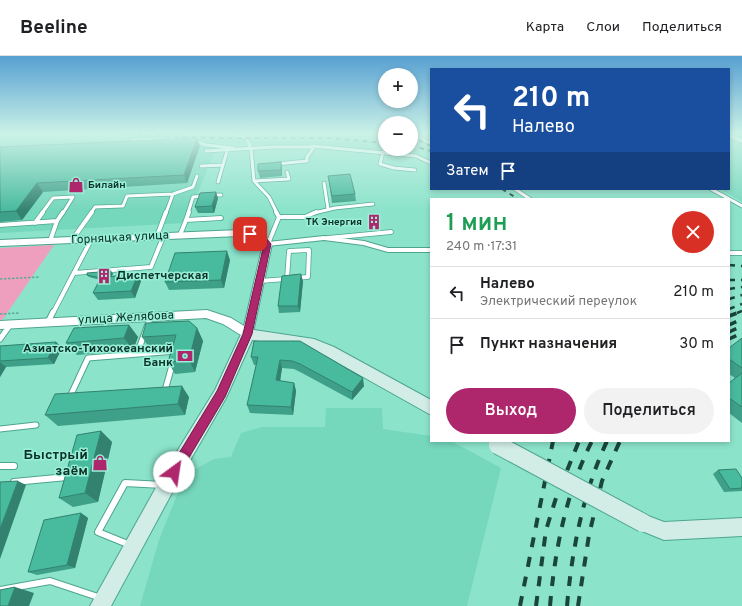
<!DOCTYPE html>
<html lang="ru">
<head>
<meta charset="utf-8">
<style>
	:root { --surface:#fff; --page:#f2f2f2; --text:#202124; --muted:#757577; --line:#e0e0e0; --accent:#ae276d }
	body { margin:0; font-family:Overpass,sans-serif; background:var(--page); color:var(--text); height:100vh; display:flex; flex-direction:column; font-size:15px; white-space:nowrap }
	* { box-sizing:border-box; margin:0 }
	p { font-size:13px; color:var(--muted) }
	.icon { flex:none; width:22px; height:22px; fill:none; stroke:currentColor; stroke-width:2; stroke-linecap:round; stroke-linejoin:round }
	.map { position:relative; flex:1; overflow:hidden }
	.details { position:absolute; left:430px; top:142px; width:300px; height:244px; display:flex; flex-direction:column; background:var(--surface); border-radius:0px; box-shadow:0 2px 6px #0003 }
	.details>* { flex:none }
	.hud { position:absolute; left:430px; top:12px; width:300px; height:122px; border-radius:0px; box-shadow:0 2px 6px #0003; background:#1a4fa0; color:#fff; overflow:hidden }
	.fabs { position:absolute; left:378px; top:12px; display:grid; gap:8px }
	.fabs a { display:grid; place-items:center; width:40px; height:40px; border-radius:50%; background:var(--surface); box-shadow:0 2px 6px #0003; font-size:20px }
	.pin { position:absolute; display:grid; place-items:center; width:34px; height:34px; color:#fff; margin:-17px; border-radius:8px; box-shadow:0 2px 6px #0006 }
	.me { position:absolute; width:44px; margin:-22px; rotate:31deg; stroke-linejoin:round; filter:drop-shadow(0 0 3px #0008) }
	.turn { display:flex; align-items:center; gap:14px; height:84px; padding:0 16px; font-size:18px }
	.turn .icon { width:52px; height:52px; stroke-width:2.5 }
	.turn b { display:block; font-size:28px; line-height:34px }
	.then { display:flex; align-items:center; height:38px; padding:0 16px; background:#0003; gap:8px; font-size:15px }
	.round { display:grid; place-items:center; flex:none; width:42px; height:42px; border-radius:21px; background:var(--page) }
	.headline { display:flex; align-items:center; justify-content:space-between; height:68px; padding:0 16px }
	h1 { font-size:24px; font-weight:600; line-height:30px; color:#1e9e55 }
	.cta { display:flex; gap:8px; margin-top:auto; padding:8px 16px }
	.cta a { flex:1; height:46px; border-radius:24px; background:var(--accent); color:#fff; font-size:16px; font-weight:600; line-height:46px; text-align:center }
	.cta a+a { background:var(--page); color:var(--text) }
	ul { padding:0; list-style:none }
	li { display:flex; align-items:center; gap:12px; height:52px; padding:0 16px; border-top:1px solid var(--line) }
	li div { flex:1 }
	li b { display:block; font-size:15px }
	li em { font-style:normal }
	header { display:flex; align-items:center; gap:24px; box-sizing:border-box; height:56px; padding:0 20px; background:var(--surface); border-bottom:1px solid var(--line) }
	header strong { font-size:19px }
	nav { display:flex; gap:22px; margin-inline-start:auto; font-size:14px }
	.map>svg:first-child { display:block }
	.built { fill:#75d7bc }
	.green { fill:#ee9fbe }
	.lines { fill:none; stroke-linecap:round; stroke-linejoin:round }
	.service-far3-casing { stroke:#4ea58f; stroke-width:4.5 }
	.service-far2-casing { stroke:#4ea58f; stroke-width:5.5 }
	.service-far1-casing { stroke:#4ea58f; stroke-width:7 }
	.service-casing { stroke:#4ea58f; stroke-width:8 }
	.minor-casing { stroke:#4ea58f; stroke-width:2 }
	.tertiary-casing { stroke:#4ea58f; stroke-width:2 }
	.secondary-casing { stroke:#4ea58f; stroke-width:2 }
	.path { stroke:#61a895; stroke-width:1.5; stroke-dasharray:2.5 1.5; stroke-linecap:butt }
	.service-far3 { stroke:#fff; stroke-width:3 }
	.service-far2 { stroke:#fff; stroke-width:4 }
	.service-far1 { stroke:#fff; stroke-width:5 }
	.service { stroke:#fff; stroke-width:6 }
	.minor { fill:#fff; fill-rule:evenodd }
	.tertiary { fill:#fff; fill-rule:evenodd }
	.secondary { fill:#d1ede6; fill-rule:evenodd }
	.rail-far3 { stroke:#19453a; stroke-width:2; stroke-dasharray:4.5 4.5; stroke-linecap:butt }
	.rail-far2 { stroke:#19453a; stroke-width:2.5; stroke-dasharray:6 6; stroke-linecap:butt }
	.rail-far1 { stroke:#19453a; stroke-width:3.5; stroke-dasharray:8 8; stroke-linecap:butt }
	.rail { stroke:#19453a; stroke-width:4; stroke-dasharray:10 10; stroke-linecap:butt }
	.secondary-bridge-casing { stroke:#4ea58f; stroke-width:20; stroke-linecap:butt }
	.secondary-bridge { stroke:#d1ede6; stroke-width:18 }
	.wall { fill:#3ea088 }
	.shaded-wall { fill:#32826f }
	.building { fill:#48ba9e; stroke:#32826f }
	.route { fill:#ae276d; stroke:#711947 }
	.labels { text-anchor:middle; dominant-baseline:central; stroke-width:3; stroke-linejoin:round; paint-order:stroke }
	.far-poi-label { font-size:10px; font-weight:bold; fill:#0b3128; stroke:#99f0d7; text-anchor:start }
	.street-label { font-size:12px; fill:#0b3128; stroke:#99f0d7 }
	.poi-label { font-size:12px; font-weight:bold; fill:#0b3128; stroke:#99f0d7; text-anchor:start }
	.near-poi-label { font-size:14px; font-weight:bold; fill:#0b3128; stroke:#99f0d7; text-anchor:end }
</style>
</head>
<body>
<header>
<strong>Beeline</strong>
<nav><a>Карта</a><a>Слои</a><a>Поделиться</a></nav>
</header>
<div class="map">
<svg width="742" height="550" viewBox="0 0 742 550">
	<rect width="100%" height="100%" fill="#8be3ca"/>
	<path class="built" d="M0,78H385V93H405V96L219,86L185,167L0,177Z
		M729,78H742V146L720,133H729Z
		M326,352H382L383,373L431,380V385H451L501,412L467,550H140L159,484L185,419L214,403L231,401L241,377L262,371H325Z"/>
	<path class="green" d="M54,189L3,263L0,264V192Z"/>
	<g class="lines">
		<defs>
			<path id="service-far3" d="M230,78L247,81
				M248,78L247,83L251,93L254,125L269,141L277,157
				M413,78L431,88
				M132,84H176
				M194,85L206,89L234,92
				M312,90L416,100L431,107
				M206,95L274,91H314L307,101V105L276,108
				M383,96L380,108L394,112L415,114
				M201,110L223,109
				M254,125L289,123L287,116
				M218,126L227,95
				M324,127L328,153
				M515,133L530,143
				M711,133L742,150
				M212,139H221
				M42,157L53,142L73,141L63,157
				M91,157L95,151L123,150L127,140L173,138L193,131L197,120
				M166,157L173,138
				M188,157L193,141L205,140
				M314,157L335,152L373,148"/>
			<path id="service-far2" d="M276,156L279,161
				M186,164L189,156
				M57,165L63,156
				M35,167L43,156
				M0,169L57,165L50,185
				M180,179L186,164L221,162
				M157,180L166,156
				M328,182L391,176
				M72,184L92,156
				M268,188L279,161H305L316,156
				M729,197H742
				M74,217L151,211L164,179
				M287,223L289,195L309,194L308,221L296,222
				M260,225L286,223
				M53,257L92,182"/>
			<path id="service-far1" d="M48,266L53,256
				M0,283L10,269
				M176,295L164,338L68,345L88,302Z
				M137,298L151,260
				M0,373L36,369"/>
			<path id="service" d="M0,410H14
				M14,426L67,421L68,418
				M130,489L98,476L125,427L163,429
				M0,534L50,525L101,542"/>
			<path id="minor" d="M729,78L742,83V87L729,81Z
				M324,180L364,185L388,192H431V196H388L363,189L324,184L268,190L264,188L268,186Z"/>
			<path id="tertiary" d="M240,174L262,176L272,188L252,281H244L223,268L206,262L0,273V265L207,254L231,262L244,270L263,188L256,180H240L0,190V184Z"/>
			<path id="secondary" d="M248,273L314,283L334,291L431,344V359L324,299L307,292L252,284L226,342L180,422L111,550H90L168,410L215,334L243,274Z
				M643,458L664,466L742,462V480L664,484L637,473L634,467L637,461Z"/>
		</defs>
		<use href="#service-far3" class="service-far3-casing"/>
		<use href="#service-far2" class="service-far2-casing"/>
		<use href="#service-far1" class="service-far1-casing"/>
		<use href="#service" class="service-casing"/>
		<use href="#minor" class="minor-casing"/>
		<use href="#tertiary" class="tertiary-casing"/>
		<use href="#secondary" class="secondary-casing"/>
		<path class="path" d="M0,223L40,221
			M0,258L19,257"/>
		<use href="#service-far3" class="service-far3"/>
		<use href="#service-far2" class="service-far2"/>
		<use href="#service-far1" class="service-far1"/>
		<use href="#service" class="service"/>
		<use href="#minor" class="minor"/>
		<use href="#tertiary" class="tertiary"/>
		<use href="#secondary" class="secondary"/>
		<path class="rail-far3" d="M120,78L215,82H330L385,87
			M411,80L431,90
			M411,89L431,95
			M502,133L518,143"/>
		<path class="rail-far2" d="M729,209L742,210
			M729,224H742
			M729,233L742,231
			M729,243L742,239
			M729,253L742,248
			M737,257L742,255"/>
		<path class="rail-far1" d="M729,260L740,256
			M729,269L742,263
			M729,276L742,270
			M729,283L742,277"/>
		<path class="rail" d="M520,550L553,385
			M536,550L546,474L556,442L579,385
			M550,550C555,493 566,437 592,385
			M567,550C572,493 583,437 607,385
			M578,550L589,479L602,425L620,385"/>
		<defs>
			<path id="secondary-bridge" d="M498,389L643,467"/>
		</defs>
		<use href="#secondary-bridge" class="secondary-bridge-casing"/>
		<use href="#secondary-bridge" class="secondary-bridge"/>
	</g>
	<path class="wall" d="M735,78H742V81Z
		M200,90L187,127L43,136L22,164L0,166V91Z
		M282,112V120L260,122L258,115Z
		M328,120L355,138L356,145L332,147Z
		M218,142L214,157H198L195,151Z
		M230,204L224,232L169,234L165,226Z
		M113,218L111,220L138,219L141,225L135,242L98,244L93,237L100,224L89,221L87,219Z
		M303,225L300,256L279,257L278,250Z
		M129,269L138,281L133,294L77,299L66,287Z
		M197,272L203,285L195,316L175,318L168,306L172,292L150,293L142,281Z
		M742,282V367L729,357V327L735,322L729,318V292Z
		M254,285L364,330L352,344L302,317L294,313L282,312L280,325L294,327L296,335L293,359L250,357L247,349L256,309H254L251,301Z
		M56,286L62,292L54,308L6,311L0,321V290Z
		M189,341L185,359L58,370L45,359Z
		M101,375L112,386L98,446L73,451L59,442Z
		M718,414L742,422V435L724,436L713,418Z
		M81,457L88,462L75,512L37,519L28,516Z"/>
	<path class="shaded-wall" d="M197,82L200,90L187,127L184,119Z
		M281,106L282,112V120L281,114Z
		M37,127L43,136L22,164L16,155Z
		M216,136L218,142L214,157L212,150Z
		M227,195L230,204L224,232L221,224Z
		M111,215L113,218L108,225L107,223Z
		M301,218L303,225L300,256L298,250Z
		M138,219L141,225L135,242L131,235Z
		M129,269L138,281L133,294L124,282Z
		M197,272L203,285L195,316L189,304Z
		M56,286L62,292L54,308L48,302Z
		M280,304L282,312L279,332L276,324Z
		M0,306L6,311L0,321Z
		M363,322L364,330L352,344V336Z
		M294,327L296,335L293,359L291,351Z
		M182,330L189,341L185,359L178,348Z
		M101,375L112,386L98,446L85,437Z
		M18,425L26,429L0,503V473Z
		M81,457L88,462L75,512L67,509Z
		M15,531L34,537L29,550H8Z"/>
	<path class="building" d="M197,82L184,119L37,127L16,155L0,156V91Z
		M281,106V114L258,115V108Z
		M350,118L355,138L332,140L328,120Z
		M216,136L212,150L195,151L200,137Z
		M227,195L221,224L165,226L175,197Z
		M111,215L108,221H101V222L87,219V217Z
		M301,218L298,250H278L282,220Z
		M138,219L131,235L93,237L101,221Z
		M189,265L197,272L189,304L168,306L176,279L142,281L146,267Z
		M129,269L124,282L66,287L74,272Z
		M742,282V312L729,303V292Z
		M254,285H300L363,322L352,336L300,308L292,305L280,304L276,324L294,327L291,351L247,349L258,301H251Z
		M56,286L48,302L0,305V290Z
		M742,317V351L729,342V327Z
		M182,330L178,348L45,359L55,338Z
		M101,375L85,437L59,442L77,379Z
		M736,413L742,422V432L730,433L718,414Z
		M18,425L0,473V426Z
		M81,457L67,509L28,516L44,464Z
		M15,531L8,550H0V534Z"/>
	<linearGradient id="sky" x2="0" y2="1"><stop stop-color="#57a0d2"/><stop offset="0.5" stop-color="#cbf2e7"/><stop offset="1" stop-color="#cbf2e7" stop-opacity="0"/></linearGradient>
	<rect width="742" height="155" fill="url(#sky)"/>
	<path class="route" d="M247,176L262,177L271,188L252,278L225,341L178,420L174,422L170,420L168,416L170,412L217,335L243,278L264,188L257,180L247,179Z"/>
	<defs>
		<symbol id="shop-bare" viewBox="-9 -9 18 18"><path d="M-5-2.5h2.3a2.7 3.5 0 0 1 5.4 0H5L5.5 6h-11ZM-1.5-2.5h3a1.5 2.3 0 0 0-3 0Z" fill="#ae276d" stroke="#99f0d7" stroke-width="2.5" paint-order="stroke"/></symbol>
		<symbol id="building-bare" viewBox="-9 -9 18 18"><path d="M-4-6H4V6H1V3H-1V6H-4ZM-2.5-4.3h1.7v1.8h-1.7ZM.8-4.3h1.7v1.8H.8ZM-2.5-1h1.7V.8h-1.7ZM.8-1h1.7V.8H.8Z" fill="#ae276d" stroke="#99f0d7" stroke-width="2.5" paint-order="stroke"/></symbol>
		<symbol id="bank-bare" viewBox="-9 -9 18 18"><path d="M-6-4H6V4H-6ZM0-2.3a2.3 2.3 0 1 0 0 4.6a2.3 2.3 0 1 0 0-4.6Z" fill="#ae276d" stroke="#99f0d7" stroke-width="2.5" paint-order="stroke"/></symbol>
	</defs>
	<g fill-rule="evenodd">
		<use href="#shop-bare" x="65" y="118" width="22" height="22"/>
		<use href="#building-bare" x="363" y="155" width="22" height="22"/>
		<use href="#building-bare" x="93" y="209" width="22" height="22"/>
		<use href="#bank-bare" x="174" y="289" width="22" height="22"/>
		<use href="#shop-bare" x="89" y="396" width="22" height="22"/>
	</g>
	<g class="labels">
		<g class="far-poi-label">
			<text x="88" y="129">Билайн</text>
			<text x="362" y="166" text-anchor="end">ТК Энергия</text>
		</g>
		<g class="street-label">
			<text transform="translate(120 182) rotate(-3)">Горняцкая улица</text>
			<text transform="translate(126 262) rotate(-3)">улица Желябова</text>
		</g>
		<g class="poi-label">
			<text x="116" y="220">Диспетчерская</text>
			<text x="173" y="293" text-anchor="end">Азиатско-Тихоокеанский<tspan x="173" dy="14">Банк</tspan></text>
		</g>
		<g class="near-poi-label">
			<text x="88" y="399">Быстрый<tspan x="88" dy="16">заём</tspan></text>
		</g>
	</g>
</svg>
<div class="fabs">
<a>+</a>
<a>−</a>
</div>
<div class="pin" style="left:250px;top:178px;background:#d93025"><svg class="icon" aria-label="arrive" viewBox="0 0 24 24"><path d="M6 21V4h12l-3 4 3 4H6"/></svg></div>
<svg class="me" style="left:174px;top:416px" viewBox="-20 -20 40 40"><circle r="19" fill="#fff"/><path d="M0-13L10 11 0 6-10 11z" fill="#ae276d"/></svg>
<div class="hud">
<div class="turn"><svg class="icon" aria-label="left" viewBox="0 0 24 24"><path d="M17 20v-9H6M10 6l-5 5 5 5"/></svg><div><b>210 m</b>Налево</div></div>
<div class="then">Затем<svg class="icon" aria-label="arrive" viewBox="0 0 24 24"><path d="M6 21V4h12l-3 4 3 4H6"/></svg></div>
</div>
<section class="details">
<div class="headline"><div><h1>1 мин</h1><p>240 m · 17:31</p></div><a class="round" style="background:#d93025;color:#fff"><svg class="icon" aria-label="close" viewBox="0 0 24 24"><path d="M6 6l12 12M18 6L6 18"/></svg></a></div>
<ul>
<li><svg class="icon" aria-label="left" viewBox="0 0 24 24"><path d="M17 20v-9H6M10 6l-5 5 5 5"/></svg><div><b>Налево</b><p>Электрический переулок</p></div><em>210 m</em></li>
<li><svg class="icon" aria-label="arrive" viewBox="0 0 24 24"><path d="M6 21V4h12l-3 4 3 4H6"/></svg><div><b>Пункт назначения</b></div><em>30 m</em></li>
</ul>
<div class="cta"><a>Выход</a><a>Поделиться</a></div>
</section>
</div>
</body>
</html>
